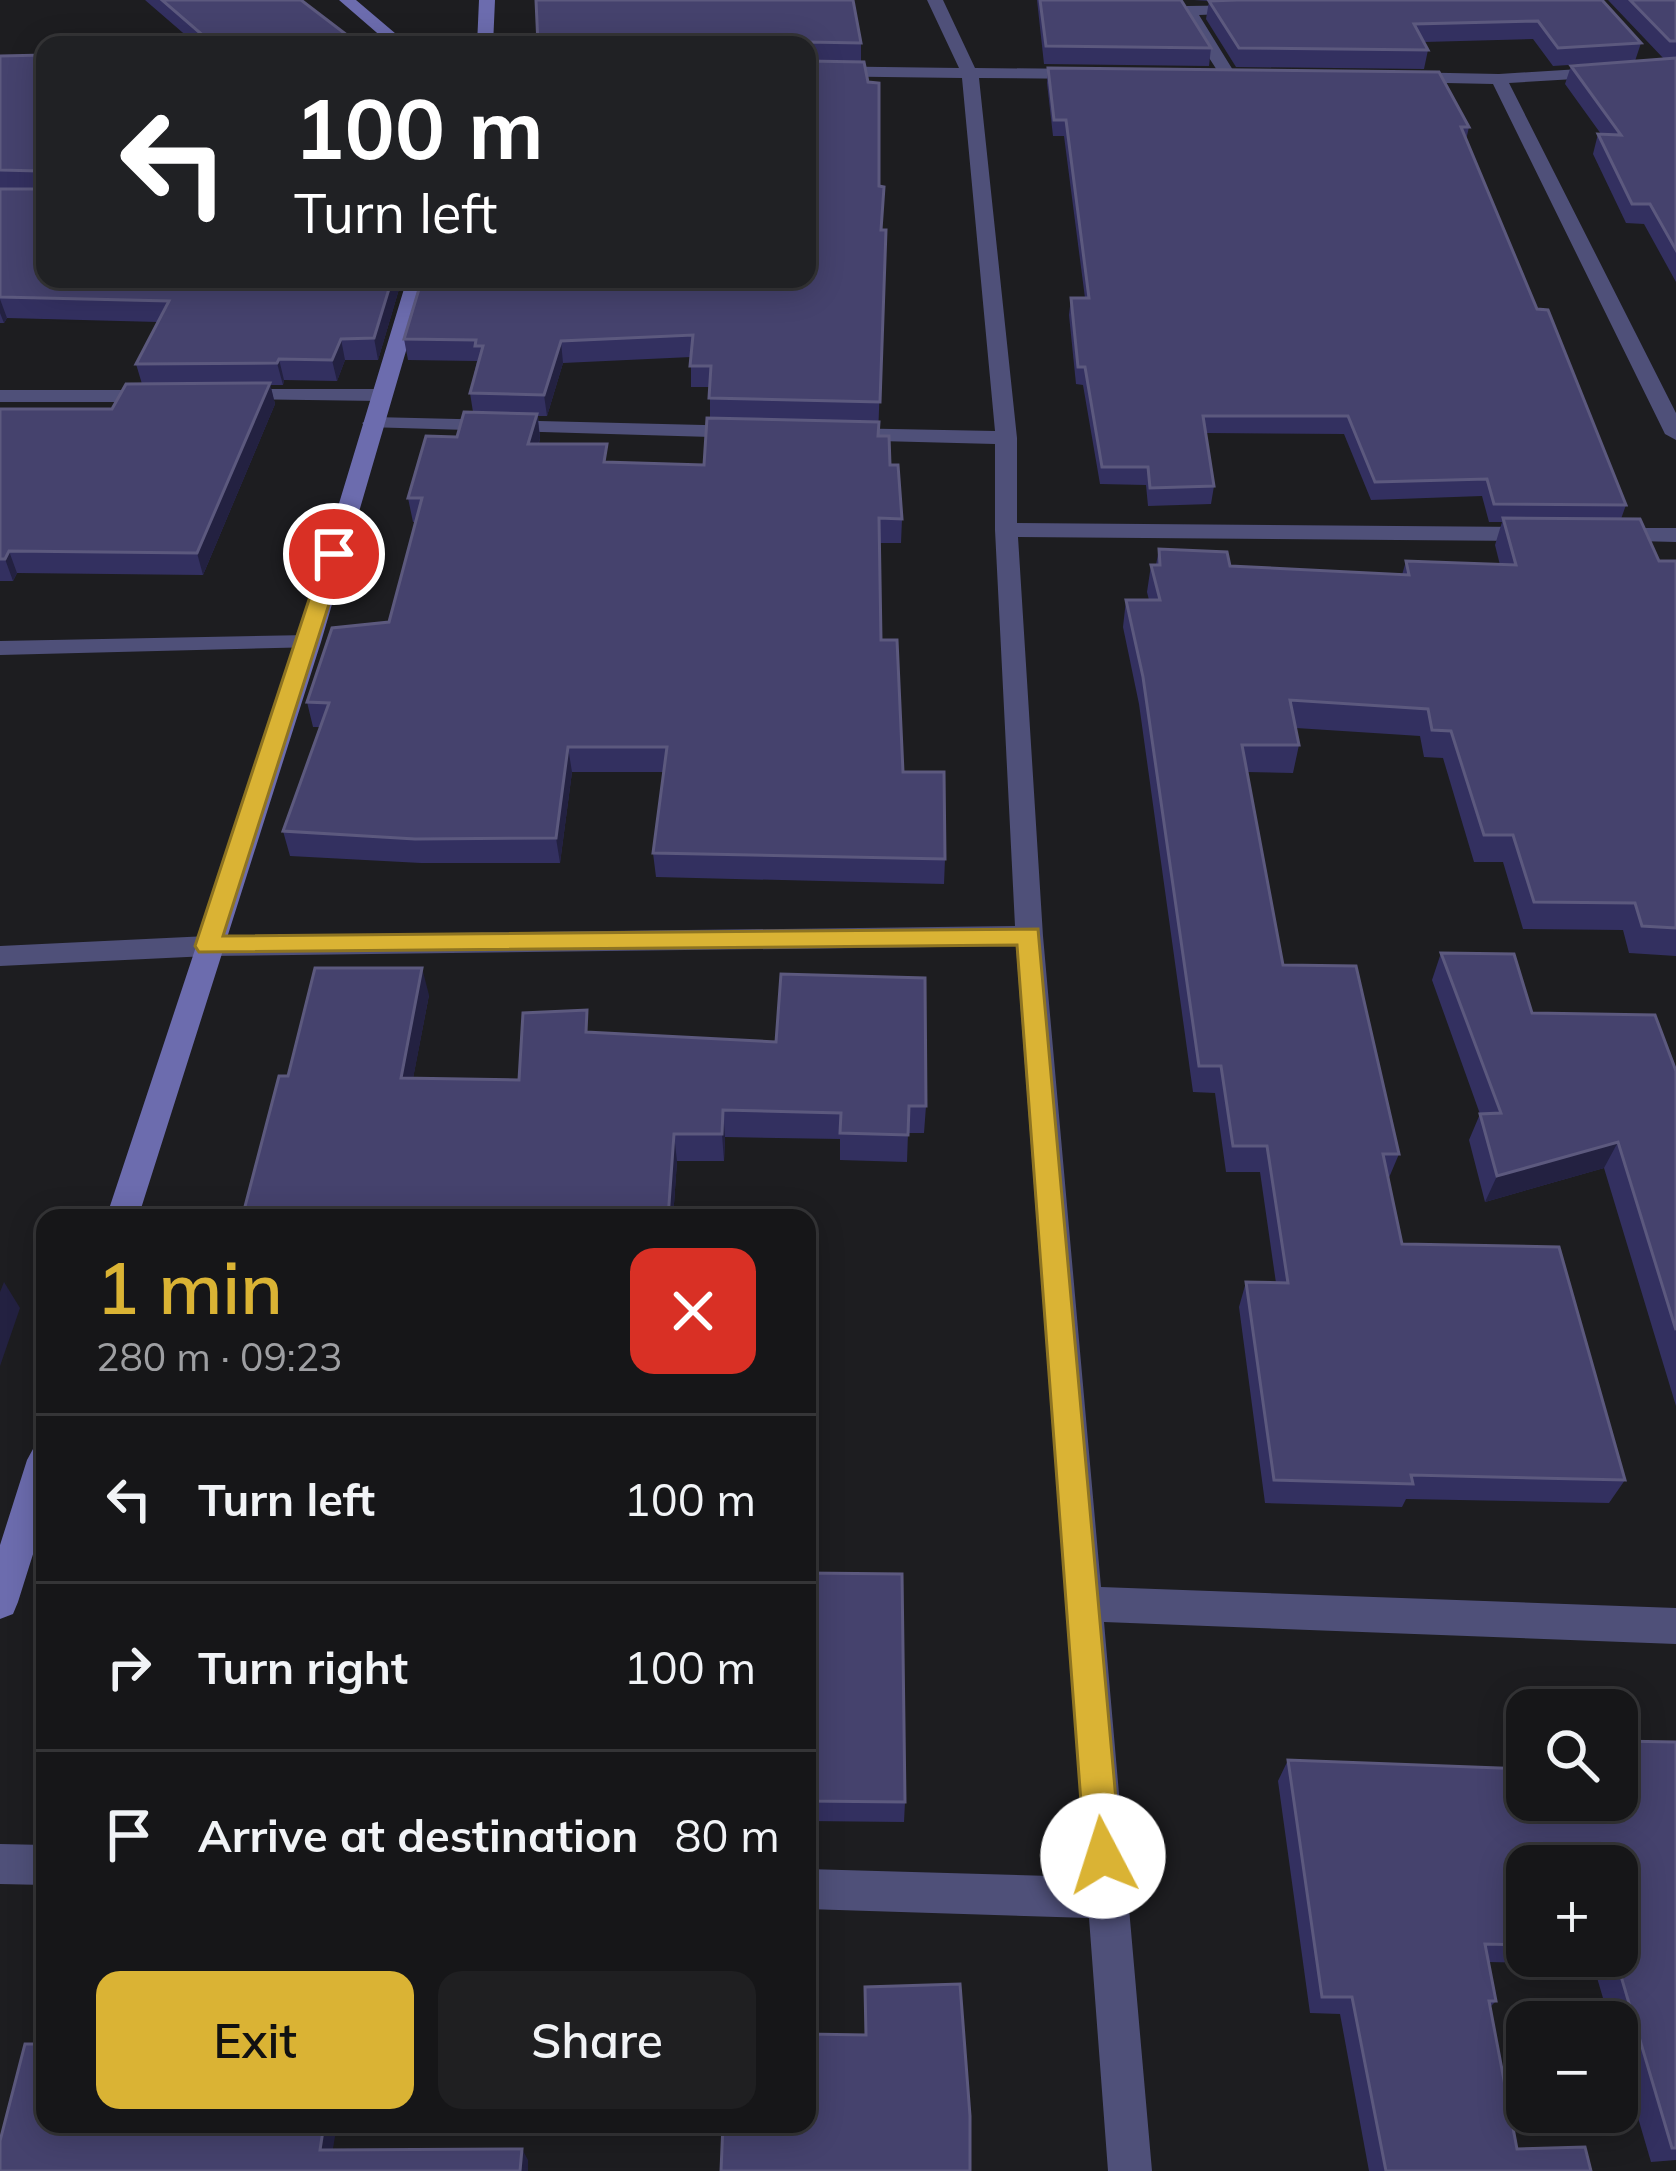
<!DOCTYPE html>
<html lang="en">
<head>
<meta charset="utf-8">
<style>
	:root { --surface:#161618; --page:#1f1f21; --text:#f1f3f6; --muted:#9e9fa2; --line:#353537; --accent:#dab334 }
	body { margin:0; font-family:Mulish,sans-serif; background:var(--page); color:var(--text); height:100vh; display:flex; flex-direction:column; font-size:45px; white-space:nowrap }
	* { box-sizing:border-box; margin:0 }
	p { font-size:39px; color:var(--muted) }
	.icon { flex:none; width:66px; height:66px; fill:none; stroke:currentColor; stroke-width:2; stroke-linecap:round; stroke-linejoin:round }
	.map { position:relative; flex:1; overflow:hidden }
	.sheet { position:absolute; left:36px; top:1209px; width:780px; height:924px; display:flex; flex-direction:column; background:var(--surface); border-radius:24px; box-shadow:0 6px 30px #0003,0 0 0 3px var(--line) }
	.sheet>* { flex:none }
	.guide { position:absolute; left:36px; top:36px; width:780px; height:252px; border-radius:24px; box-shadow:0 6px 30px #0003,0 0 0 3px var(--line); background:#202124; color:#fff; overflow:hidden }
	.tools { position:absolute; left:1506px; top:1689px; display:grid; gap:24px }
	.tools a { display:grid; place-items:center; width:132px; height:132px; border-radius:24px; background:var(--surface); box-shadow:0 6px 30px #0003,0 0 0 3px var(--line); font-size:60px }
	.pin { position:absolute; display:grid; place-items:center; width:102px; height:102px; color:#fff; margin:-51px; border:6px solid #fff; border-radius:50%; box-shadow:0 3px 12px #0007 }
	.me { position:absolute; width:132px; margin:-66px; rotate:355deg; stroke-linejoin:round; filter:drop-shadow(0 0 9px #0008) }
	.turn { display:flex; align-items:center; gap:42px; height:252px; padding:0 60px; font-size:54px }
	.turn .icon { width:156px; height:156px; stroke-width:2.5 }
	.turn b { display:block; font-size:84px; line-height:102px }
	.round { display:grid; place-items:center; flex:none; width:126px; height:126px; border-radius:24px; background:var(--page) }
	.summary { display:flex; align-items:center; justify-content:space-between; height:204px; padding:0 60px }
	h1 { font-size:72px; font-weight:600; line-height:90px; color:var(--accent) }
	.cta { display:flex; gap:24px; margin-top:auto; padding:24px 60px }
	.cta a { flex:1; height:138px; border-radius:24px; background:var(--accent); color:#111; font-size:48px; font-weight:600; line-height:138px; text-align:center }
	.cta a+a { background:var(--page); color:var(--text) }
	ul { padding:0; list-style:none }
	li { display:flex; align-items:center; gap:36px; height:168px; padding:0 60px; border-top:3px solid var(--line) }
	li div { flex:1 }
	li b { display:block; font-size:45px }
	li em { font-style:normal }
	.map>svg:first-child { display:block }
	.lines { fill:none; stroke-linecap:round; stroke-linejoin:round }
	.street { fill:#4f5079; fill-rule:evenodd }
	.secondary { fill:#6c6cae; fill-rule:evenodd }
	.wall { fill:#333060; fill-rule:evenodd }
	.shaded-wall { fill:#232141 }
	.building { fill:#45426d; stroke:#5c597e; stroke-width:3 }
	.route { fill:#dab334; stroke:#8e7422; stroke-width:3 }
</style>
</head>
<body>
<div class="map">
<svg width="1676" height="2171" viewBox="0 0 1676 2171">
	<rect width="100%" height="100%" fill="#1d1d20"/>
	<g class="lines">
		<path class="street" d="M927,0H943L975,68L1088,69L1096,74L1088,79L979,78L1017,438V523L1540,527L1551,534L1540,541L1018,537L1043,936L1101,1587L1676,1608V1644L1104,1622L1152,2171H1108L1089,1918L807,1909V1869L1086,1877L1016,946L208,956L0,966V946L208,936L1015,926L995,530V444L841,440L830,434L841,428L995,431L962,78L807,76V66L959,68Z
			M1255,5L1257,8L1249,13L1199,15L1236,75L1222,78L1179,11L1187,6Z
			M1676,63V73L1509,83L1676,413V440L1665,434L1493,84L1400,82L1392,77L1400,72L1499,74Z
			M236,389H380L390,395L380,401L229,399L226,395Z
			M0,390H158L168,396L158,402H0Z
			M373,417L745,426L756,432L745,438L366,427L362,423Z
			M1606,528H1676V542L1598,540V530Z
			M309,635L318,637V647L0,655V641Z
			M0,1844L45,1845V1885L0,1884Z"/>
		<path class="secondary" d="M339,0H356L409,45H391Z
			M479,0H495L493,45H477Z
			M407,279H427L321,642L138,1218H106L297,642Z
			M45,1444V1516L18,1602L13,1614L0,1619V1545L27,1460L33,1449Z"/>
	</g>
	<path class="wall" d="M145,0H301L360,45H197Z
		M536,0L861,43V62L879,186L882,230H886L878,436L890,465L902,519L901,543H880L881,640L903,772L945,859L944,884L656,877L653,853L664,772H572L560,863H421L290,856L283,831L320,727H313L307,702L389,622L415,522H413L408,498L457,437L473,412L470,393L477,361L408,360L404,339L807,279V45H538ZM691,357V387H710V418L704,465L609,463L539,444L540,438L538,416H547L563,363Z
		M1037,0H1181L1211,48L1209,66L1044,64Z
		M1194,0H1602L1641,43L1635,61L1664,59L1608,0H1676V282L1644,224L1626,223L1593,154L1598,134H1601L1565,84L1571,66L1631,61L1553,66L1533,39L1424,42L1428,50L1424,69L1236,67L1206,19L1209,1Z
		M45,55V279H402L378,360H345L337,381L284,380L283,385H270L275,404L203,575L17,573L13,581H0V409H112L142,384L136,364L158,322L7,318L4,323H0V56Z
		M1048,68L1469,127L1466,140L1537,309L1626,505L1621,519L1659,561H1676V956L1629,953L1623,930L1523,929L1503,862H1474L1443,758L1424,757L1420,736L1296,728L1299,745L1293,773L1247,772L1283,965L1399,1154L1388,1180L1402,1244L1625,1480L1609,1503L1406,1499L1402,1507L1265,1503L1239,1307L1246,1282L1276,1283L1260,1172H1226L1215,1093L1193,1092L1139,704L1123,627L1126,600H1149L1147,592L1151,565H1156L1159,549L1230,566L1402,575L1406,561L1500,565L1495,545L1502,522H1489L1482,496L1371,500L1344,434L1206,433L1214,486L1211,504L1148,506L1146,485L1100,484L1083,385L1076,384L1069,315L1071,298H1085L1064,136H1053L1047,83Z
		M1441,953L1532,1013L1676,1071V1406L1604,1168L1485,1202L1469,1140L1480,1114L1432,980Z
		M429,995L413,1078L519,1080L590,1032L926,1106L924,1133H908L907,1162L840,1160V1139L725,1137L724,1161H677L673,1218H242L288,1076Z
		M807,1573L905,1802L904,1822L807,1821Z
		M1676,1742V2160L1651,2162L1617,2046V2022H1610L1593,1964L1488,1962L1496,2001L1490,2007L1517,2149L1591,2171H1369L1340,2014L1310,2013L1278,1781L1288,1760L1527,1800ZM1527,1866H1617V1956H1527Z"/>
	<path class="shaded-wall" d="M392,279H402L378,360L374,338Z
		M0,299L7,318L4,323L0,313Z
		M341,339L345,360L337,381L332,360Z
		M561,341L563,363L547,416L544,395Z
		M279,359L284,380L283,385L277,363Z
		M270,383L275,404L203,575L197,553Z
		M537,414L540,438L531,467L528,444Z
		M9,551L17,573L13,581L5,559Z
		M568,747L572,772L560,863L556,838Z
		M422,968L429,995L408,1105L401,1078Z
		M723,1110L725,1137L724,1161L722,1134Z
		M674,1134L677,1161L673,1218H668Z
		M1618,1142L1604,1168L1485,1202L1497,1176Z
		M4,1282L20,1308L0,1366V1292Z
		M324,2124H337L331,2161L320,2150Z
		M522,2149L528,2160V2171H520Z"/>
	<path class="building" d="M162,0H301L360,45H214Z
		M536,0H853L861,43L807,42L806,45H538Z
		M1040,0H1181L1211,48L1046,46Z
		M1237,0H1602L1641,43L1558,48L1538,21L1414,24L1428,50L1239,48L1209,1Z
		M1630,0H1676V41H1670Z
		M45,55V279H392L374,338L341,339L332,360L279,359L277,363L136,364L169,301L0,297V189H42L39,171L0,170V56Z
		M1676,58V250L1650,204H1632L1598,134L1621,135L1571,66Z
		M807,61L864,62L868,82L879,83V186L884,187L881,230H886L880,402L709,398L711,366H690L693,335L561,341L544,395L470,393L483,346H475L476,340L404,339L422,279H807Z
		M1048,68L1439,72L1469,127H1461L1537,309L1548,310L1626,505L1494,504L1487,479L1375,482L1348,416H1203L1214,486L1150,488L1148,467H1102L1085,367H1078L1071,298H1089L1066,120H1054Z
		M270,383L197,553L9,551L5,559H0V409H112L126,384Z
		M464,412L537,414L528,444H607L604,462L704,465L707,418L879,422L878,436H889L890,465H898L902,519L879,518L881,640H897L903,772H944L945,859L653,853L667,747H568L556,838L415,839L283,831L329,703L307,702L332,628L389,622L422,498H408L426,436L457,437Z
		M1503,518L1640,519L1659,561H1676V928L1642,926L1635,903L1534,902L1513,835H1484L1451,731L1432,730L1428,709L1290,700L1299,745H1242L1283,965L1356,966L1399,1154H1383L1402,1244L1559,1247L1625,1480L1411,1475L1413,1484L1274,1480L1246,1282L1288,1283L1267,1146H1233L1221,1066H1199L1143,677L1126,600H1160L1151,565H1160L1159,549L1227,552L1230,566L1409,575L1406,561L1516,565Z
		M1441,953L1514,954L1532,1013L1655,1015L1676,1071V1330L1618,1142L1497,1176L1480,1114L1501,1113Z
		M315,968H422L401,1078L519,1080L523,1013L587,1010L586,1032L776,1042L781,974L925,978L926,1106H909L908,1135L840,1133L841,1113L723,1110L722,1134H674L668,1218H242L279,1076H288Z
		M807,1573L902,1574L905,1802L807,1801Z
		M1617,1741L1676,1742V2148H1672L1615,1956H1617V1866H1527V1945L1485,1944L1496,2001H1489L1517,2149L1585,2147L1591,2171H1386L1352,1997H1322L1288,1760L1527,1769V1800H1617Z
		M960,1984L970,2116V2171H721L723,2124H807V2034L866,2035L865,1987Z
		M25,2044H45V2124H324L320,2150L522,2149L520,2171H0V2141Z"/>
	<path class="route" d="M334,548L345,554L223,936L1038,929L1121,1856L1116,1869L1103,1874L1090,1869L1085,1856L1017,945L199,952L195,946L324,554Z"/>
</svg>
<div class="tools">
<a><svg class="icon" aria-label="search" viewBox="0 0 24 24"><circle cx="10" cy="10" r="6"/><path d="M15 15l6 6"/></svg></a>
<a>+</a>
<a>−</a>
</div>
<div class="pin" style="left:334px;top:554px;background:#d93025"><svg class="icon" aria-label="arrive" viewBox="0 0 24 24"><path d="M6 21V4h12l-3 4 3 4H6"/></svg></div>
<svg class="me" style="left:1103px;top:1856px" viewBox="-20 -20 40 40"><circle r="19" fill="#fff"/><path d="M0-13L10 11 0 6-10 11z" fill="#dab334"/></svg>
<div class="guide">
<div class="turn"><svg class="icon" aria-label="left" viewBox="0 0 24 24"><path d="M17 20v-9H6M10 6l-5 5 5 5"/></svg><div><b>100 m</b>Turn left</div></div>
</div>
<section class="sheet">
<div class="summary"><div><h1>1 min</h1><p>280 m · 09:23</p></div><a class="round" style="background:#d93025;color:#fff"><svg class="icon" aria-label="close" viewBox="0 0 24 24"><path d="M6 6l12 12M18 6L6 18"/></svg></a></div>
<ul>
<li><svg class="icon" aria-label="left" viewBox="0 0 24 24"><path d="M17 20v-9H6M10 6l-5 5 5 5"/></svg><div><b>Turn left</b></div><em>100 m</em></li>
<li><svg class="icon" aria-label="right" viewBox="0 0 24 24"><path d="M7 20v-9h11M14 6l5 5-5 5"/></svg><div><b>Turn right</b></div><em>100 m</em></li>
<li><svg class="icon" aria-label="arrive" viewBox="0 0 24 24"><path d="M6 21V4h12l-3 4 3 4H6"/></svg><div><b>Arrive at destination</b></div><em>80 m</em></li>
</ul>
<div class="cta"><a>Exit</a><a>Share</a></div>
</section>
</div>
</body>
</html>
